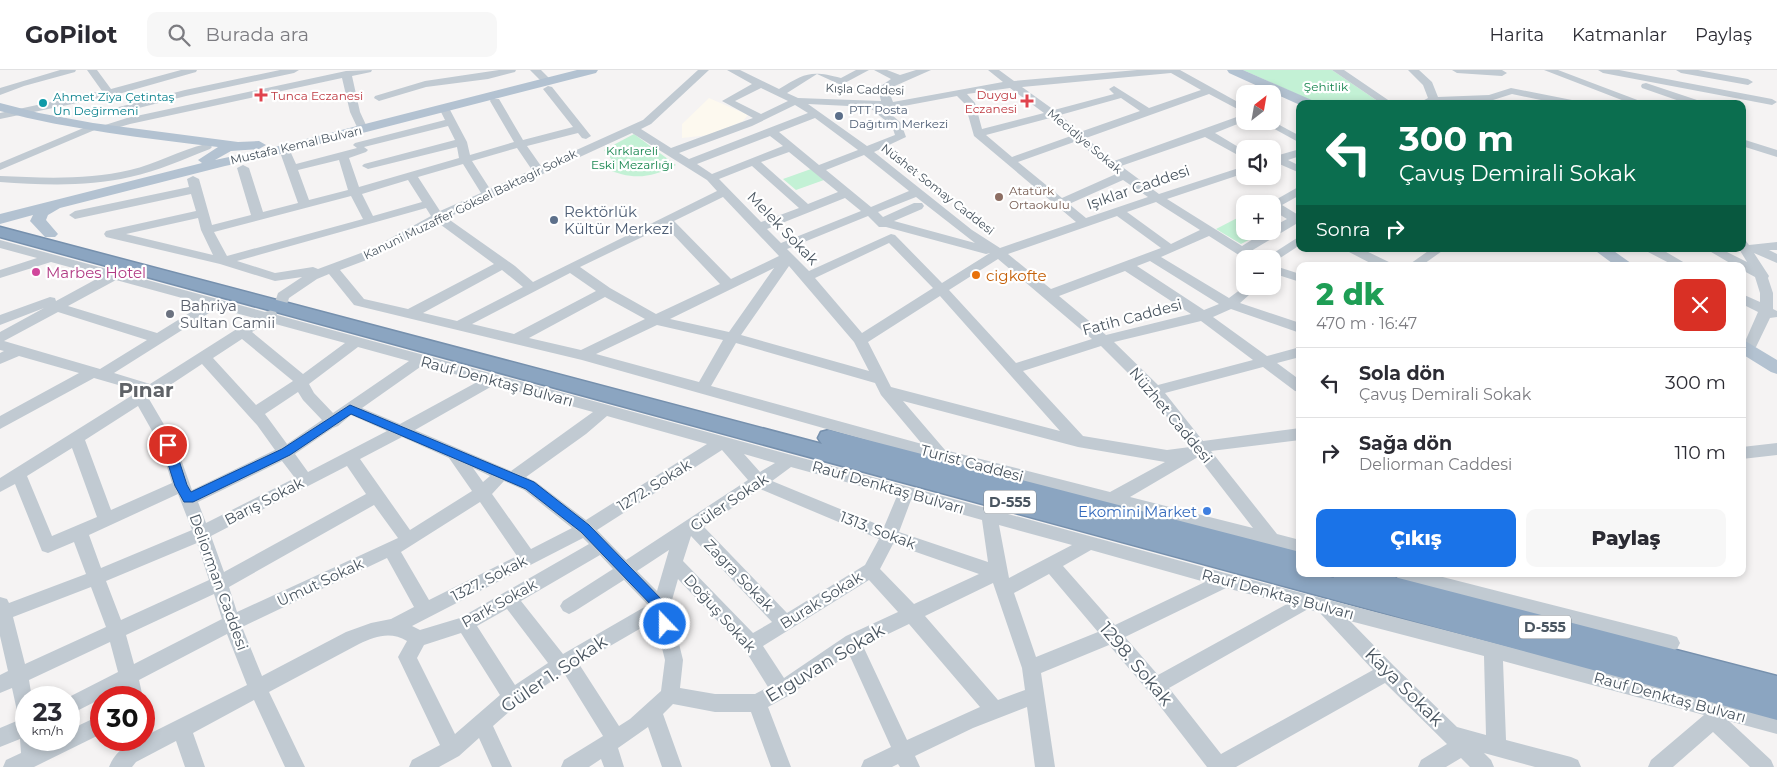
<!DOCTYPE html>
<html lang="tr">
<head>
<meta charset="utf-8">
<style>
	:root { --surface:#fff; --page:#f7f7f7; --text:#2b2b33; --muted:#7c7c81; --line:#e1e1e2; --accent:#1a73e8 }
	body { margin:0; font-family:Montserrat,sans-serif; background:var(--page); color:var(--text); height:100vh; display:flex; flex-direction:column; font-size:19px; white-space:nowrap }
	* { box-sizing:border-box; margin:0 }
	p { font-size:16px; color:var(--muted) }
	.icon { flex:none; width:28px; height:28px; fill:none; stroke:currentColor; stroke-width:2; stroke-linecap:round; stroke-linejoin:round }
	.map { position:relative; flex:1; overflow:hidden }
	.sheet { position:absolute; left:1296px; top:192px; width:450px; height:315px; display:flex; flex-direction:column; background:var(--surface); border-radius:10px; box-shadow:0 2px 8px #0003 }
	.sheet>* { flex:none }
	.top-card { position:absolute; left:1296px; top:30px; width:450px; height:152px; border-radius:10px; box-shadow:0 2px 8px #0003; background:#0b6e4f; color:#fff; overflow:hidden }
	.needle { width:32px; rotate:31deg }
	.buttons { position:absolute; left:1236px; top:15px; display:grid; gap:10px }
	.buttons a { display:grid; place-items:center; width:45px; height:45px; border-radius:10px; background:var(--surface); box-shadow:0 2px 8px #0003; font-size:25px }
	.speed { position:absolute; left:15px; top:616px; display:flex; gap:10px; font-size:25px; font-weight:700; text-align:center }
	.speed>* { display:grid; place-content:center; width:65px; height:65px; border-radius:50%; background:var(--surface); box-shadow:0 2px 8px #0003; line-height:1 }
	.speed small { font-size:12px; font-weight:400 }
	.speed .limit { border:8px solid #d22; background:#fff; color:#111 }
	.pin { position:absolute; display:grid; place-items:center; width:42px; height:42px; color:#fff; margin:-21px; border:2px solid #fff; border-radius:50%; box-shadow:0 1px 5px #0007 }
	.me { position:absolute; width:55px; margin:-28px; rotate:338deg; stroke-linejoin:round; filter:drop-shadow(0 0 4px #0008) }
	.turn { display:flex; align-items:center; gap:18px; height:105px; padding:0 20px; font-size:22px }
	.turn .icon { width:65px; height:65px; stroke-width:2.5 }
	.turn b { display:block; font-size:35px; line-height:42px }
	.then { display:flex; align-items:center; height:48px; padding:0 20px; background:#0003; gap:10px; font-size:19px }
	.round { display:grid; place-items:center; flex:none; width:52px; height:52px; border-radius:10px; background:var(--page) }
	.summary { display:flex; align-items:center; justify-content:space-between; height:85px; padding:0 20px }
	h1 { font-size:30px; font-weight:800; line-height:38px; color:#1e9e55 }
	.button { display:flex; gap:10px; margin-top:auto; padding:10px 20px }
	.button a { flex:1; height:58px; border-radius:10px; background:var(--accent); color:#fff; font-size:20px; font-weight:800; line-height:58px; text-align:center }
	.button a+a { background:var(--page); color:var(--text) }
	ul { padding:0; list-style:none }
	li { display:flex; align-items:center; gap:15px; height:70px; padding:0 20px; border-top:1px solid var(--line) }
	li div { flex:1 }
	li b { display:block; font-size:19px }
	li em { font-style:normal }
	header { display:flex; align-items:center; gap:30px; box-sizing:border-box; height:70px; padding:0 25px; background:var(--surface); border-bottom:1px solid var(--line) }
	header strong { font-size:24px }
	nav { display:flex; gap:28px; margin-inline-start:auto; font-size:18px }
	.search { width:350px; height:45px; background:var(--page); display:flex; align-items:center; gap:12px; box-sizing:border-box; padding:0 18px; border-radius:10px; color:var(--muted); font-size:19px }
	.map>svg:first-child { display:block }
	.commercial { fill:#fdf9ef }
	.green { fill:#c3f1d5 }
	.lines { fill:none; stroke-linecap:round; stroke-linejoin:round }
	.highway-casing { stroke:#7690ad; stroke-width:3 }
	.minor { fill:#c1cad2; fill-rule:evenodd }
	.major { fill:#b3c2d1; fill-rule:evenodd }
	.highway { fill:#8ba5c1; fill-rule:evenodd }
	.route { fill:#1a73e8; stroke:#114b97 }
	.health-dot { fill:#e0444e; stroke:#fff; stroke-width:2 }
	.culture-dot { fill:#0f9aa8; stroke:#fff; stroke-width:2 }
	.service-dot { fill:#5c6f8a; stroke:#fff; stroke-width:2 }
	.education-dot { fill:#8d6e63; stroke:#fff; stroke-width:2 }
	.hotel-dot { fill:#d1479c; stroke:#fff; stroke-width:2 }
	.food-dot { fill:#e8710a; stroke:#fff; stroke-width:2 }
	.worship-dot { fill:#6b7280; stroke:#fff; stroke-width:2 }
	.shop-dot { fill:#3f7fe0; stroke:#fff; stroke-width:2 }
	.labels { text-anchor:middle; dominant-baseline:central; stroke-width:4.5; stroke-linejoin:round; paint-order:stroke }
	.far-park-label { font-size:12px; fill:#17864f; stroke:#fff }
	.far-street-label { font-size:12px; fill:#4a5661; stroke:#fff }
	.far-health-label { font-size:12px; fill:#be3a42; stroke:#fff; text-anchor:end }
	.far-culture-label { font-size:12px; fill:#0d838f; stroke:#fff; text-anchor:start }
	.far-service-label { font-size:12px; fill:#4e5e75; stroke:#fff; text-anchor:start }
	.far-education-label { font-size:12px; fill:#785e54; stroke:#fff; text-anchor:start }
	.shield { fill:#fff; stroke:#808990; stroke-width:1 }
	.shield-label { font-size:14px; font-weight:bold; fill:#4a5661 }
	.street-label { font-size:15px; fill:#4a5661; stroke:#fff }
	.service-label { font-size:15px; fill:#4e5e75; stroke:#fff; text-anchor:start }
	.hotel-label { font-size:15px; fill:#b23c85; stroke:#fff; text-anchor:start }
	.food-label { font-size:15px; fill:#c56008; stroke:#fff; text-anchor:start }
	.worship-label { font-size:15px; fill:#5b616d; stroke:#fff; text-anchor:start }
	.shop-label { font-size:15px; fill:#366cbe; stroke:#fff; text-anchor:end }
	.near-street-label { font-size:18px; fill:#4a5661; stroke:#fff }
	.district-label { font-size:20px; font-weight:bold; fill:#5f6368; stroke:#fff }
</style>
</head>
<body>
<header>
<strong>GoPilot</strong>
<div class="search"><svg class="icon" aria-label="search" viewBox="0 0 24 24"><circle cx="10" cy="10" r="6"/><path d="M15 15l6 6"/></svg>Burada ara</div>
<nav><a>Harita</a><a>Katmanlar</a><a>Paylaş</a></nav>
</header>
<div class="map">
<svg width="1777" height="697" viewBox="0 0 1777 697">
	<rect width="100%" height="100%" fill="#f5f3f3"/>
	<path class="commercial" d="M709,28L748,45L743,51L709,65L682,68V54Z"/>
	<path class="green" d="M1243,0H1332L1382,34H1319Z
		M634,64L676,95C649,109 632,110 604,98L612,90L604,80Z
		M811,99L824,110L796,120L783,109Z
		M1245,144V161H1266L1241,174L1216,159Z"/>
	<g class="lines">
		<defs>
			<path id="highway" d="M0,157L822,374L818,368L821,362L829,360L1300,482V504H1317L1334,508L1332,504H1383L1777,606V650L0,167Z"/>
		</defs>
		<use href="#highway" class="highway-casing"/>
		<path class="minor" d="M60,0H76L75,2L24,16L0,25V18Z
			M87,0H97L111,19L181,0H197L196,2L115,25L118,29L117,31H109L106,27L0,49V43L102,21Z
			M280,0H299L294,3L186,26L119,43L114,40L115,38L185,20Z
			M372,0L371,2L352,6L360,42L366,55L361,58L357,57L350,42L342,8L130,54L106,61L101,58L102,56L127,48L346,1Z
			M499,0H516L515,2L488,9L426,17L379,31L374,28L375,26L425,11Z
			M530,0H541L550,9L545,12L541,11Z
			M698,0H709L651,54L641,59L671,78L753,48L722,31L752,14L727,0H740L779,19C805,3 811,0 841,8L856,0H869L841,15L817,4L787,23L798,28L881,31L878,18L891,9L874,0H887L900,5L916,0H931L888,19L893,32L1003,12L988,0H999L1014,11L1137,0H1180L1245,36V43L1209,24L1086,68L1114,91L1245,44V51L1215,63L1245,81V89L1205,67L1121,96L1159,124L1245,96V103L1167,129L1242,176L1266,161H1272V157L1287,149L1272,140V134H1268L1300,116V125L1282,135L1300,146V155L1296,154L1251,181L1260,189H1245L1209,166L1161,187L1229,228L1245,216H1259L1240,233L1300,253V263L1231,239L1213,247L1267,286L1300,277V287L1277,293L1300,310V322L1295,321L1263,297L1165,323L1203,371L1300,358V370L1211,381L1277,464L1300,470V484L1277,478L1272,480L1266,478L1264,475L940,391L582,290L354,235L329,204L317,209L289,228L285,241H276L277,245L1225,503L1777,646V664L1729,651L1771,690L1774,697H1750L1713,662L1673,697H1648L1651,690L1704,645L1503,591L1506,670L1571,687L1578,690L1581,697H1535L1484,683L1491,690L1494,697H1470L1461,688L1446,697H1418L1421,690L1447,674L1385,613L1236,697H1207L1149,622L1109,575L1041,603L1055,697H1035L1027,637L973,658L915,686L920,697H900L898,694L892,697H861L864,690L891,677L849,584L788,626L768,637L791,697H771L751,642H715L673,634L663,644L682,697H662L648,657L618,678L624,697H604L601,689L589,697H561L564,690L603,666L564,603L519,633L493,656L512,697H492L479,668L459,686L439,697H409L412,690L440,675L398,587L407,571C391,561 375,566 359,574L269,622L305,697H285L254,630L193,663L205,697H185L176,671L136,692L132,697H109C115,682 129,670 144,670V661L151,663L247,615L227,564L139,610L143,628H124L122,618L69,645V628H67L118,602L110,572L29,610L32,628H26V670H39V674L47,670H69V660L101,645V664L34,697H3L6,690L21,683L20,669L0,677V658L19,650L12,618L0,623V605L8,601L0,566V527L7,529L9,533L86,504L74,472L48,483L42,481L15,414L0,422V408L139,321L94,308L0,359V346L79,303L19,286L0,294V283L4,281L0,280V262L44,238L0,255V245L50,227L55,228L56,231L102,206L51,192L0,208V200L37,188L0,178V170L265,242L271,240L275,241L273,238L278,223L302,207L275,211L220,194L106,167L104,164L106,161L196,141L191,124L75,149L69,145L75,141L189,117L187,109L193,106L199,109L212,155L251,145L237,98L243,95L249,98L263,142L298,133L281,85L283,83H291L296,94L357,78L353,75L355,73L445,50L439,38L444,35L449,38L467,72L470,85L514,72L490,31L491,29H499L523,70L573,57L543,19L548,16L552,17L591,66L586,69L582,68L578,63L527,76L541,96L643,50ZM1171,3L1201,20L1149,38L1114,16L1109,19L1114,24L1054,40L1022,17ZM761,18L788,31L761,44L735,31ZM1010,18L1044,43L982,59L975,33L967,24ZM957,26L965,34L974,66L1076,152L1000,178L972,160L874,82L906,67L901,53L883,37L893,38ZM1121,28L1140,41L1080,62L1060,45ZM808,34L869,37L892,56L895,65L867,76ZM795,35L808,43L689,89L679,83L752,56ZM815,48L858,80L819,95L779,62ZM1050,48L1071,66L1012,87L986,65ZM448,56L455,70L364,94L362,96L368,99L457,77L459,88L359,117L349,88L366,82L368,80L364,77ZM632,63L707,110L717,121L533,212L515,196L447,148ZM770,66L783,76L712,104L697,94ZM1077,71L1116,104L1062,128L1018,92ZM517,78L532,100L490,119L472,91ZM789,82L838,122L808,134L761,92ZM864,85L909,121L871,137L826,100ZM339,90L348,120L309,130L298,100ZM463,94L481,123L440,141L418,107ZM752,96L799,138L761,152L719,109ZM408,110L422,132L373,146L362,124ZM1123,110L1148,127L1086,148L1069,134ZM351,126L363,149L227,186L214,162ZM723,127L779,186L731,209L674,151ZM916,127L975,173L894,151L922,139L924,136L922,133H914L883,147L878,142ZM845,128L861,141L781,173L767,159ZM1156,132L1200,160L1171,174L1127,142ZM426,138L431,146L369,180L318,199L313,197L275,203L237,191ZM868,146L879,157H886L986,184L990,183L942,213L895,165L891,164L809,201L787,179ZM1117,146L1161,178L1051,219L1008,184ZM198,148L201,160L213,185L126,164ZM437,152L494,194L408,239L364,229L340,200L377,186ZM665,156L720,214L656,244L610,218L580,197ZM889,173L933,218L862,263L815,208ZM998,189L1092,269L1016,293L949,220ZM1150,191L1219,234L1204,240L1137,196ZM789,196L854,272L869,301L741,265ZM774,198L729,262L670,249ZM502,200L523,217L457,251L423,243ZM1125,201L1191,244L1106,265L1059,226ZM570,203L596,221L514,264L472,254ZM116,210L204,234L157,263L68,236ZM940,226L1060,361L891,317L868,272ZM605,227L645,249L581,280L529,268ZM217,238L254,248L150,314L114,303ZM58,242L147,270L100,299L4,271ZM1201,251L1253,290L1158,315L1114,272ZM268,252L345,273L303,304L252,262ZM657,255L723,270L699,312L596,284ZM242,269L293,311L256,335L213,288ZM736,273L875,313L881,325L922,374L711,316ZM1101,276L1150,325L1190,377L1167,380L1083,366L1023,301ZM358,277L409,291L333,343L314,323L309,314ZM202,294L257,355L275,380L192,420L176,375L149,329ZM423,295L479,311L400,354L362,338ZM494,315L593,342L511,401L415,360ZM298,322L303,330L322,350L287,374L265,344ZM903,331L1078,377L1165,392L1110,422L945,380ZM138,336L160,375L172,413L111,440L85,370ZM351,345L387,361L308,402L295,384L333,358L338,356ZM607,346L707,374L586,450L536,412L526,407L586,364ZM402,367L449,388L472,421L410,460L360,389ZM72,378L97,447L52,466L27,406ZM722,380L748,410L626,490L597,460ZM744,384L775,393L760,402ZM1198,387L1253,458L1130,427ZM282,391L295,408L206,453L198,432ZM347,396L366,424L224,502L211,466ZM791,397L897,426L884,457L772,411ZM473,398L490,406L483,412ZM504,411L524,420L572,458L531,479L492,424ZM760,419L879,469L865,495L787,543L704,457ZM178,424L192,460L101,498L89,465ZM911,430L982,450L988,492L899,462ZM480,432L517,486L429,530L401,482ZM374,435L398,468L237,542L229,517ZM999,455L1072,475L1009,508ZM691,466L772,552L753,563L683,491ZM583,468L589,474L460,548L420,560L412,556ZM197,473L209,510L121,550L106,511ZM893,474L979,504L914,534L880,499ZM669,480L657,521L637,501ZM1091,480L1205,512L1115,555L1063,496ZM600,485L613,499L563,531L560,536L563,541L569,544L575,541L624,510L648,535L563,584L521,531ZM387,488L414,537L391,549L371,553L346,562L262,606L242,557ZM1049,504L1098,562L1036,587L1014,523ZM678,509L745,580L768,617L755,624H715L680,618L683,590L670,537ZM869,510L898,542L846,566L784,608L763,576ZM993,513L1022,598L1025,620L998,630L925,546ZM91,517L106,557L25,594L13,547ZM1226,518L1287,534L1158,605L1125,567ZM214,524L222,549L134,594L126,565ZM507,539L548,593L515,615L477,556ZM1308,539L1320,543L1373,600L1221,684L1169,618ZM655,550L665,590L661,621L630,649L619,656L579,594ZM1350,551L1484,586L1486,665L1457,657L1394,596ZM909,554L980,637L907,670L863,576ZM461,563L500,625L455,664L417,588L424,575Z
			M1332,0H1344L1394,34H1382Z
			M1408,0H1419L1432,12L1438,27L1489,25L1511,18L1577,31L1582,34H1560L1512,24L1490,31L1417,34L1428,28L1423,15Z
			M1452,0H1502L1507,3L1502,6L1457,3Z
			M1544,0H1558L1648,34H1632Z
			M1598,0H1619L1772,29L1777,32L1772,35L1603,3Z
			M1676,0H1698L1748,9L1753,12L1748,15L1681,3Z
			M1646,13L1703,32L1704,34H1688L1642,18L1641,16L1642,14Z
			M1260,51H1272L1300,66V73Z
			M93,54L98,57L97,59L0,100V93Z
			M1742,69L1777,80V87L1742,76Z
			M206,74L210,75L212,77L210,79C184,89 158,101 130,107C87,117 43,115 0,112V106C43,108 88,110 130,100C156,94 180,80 206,74Z
			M1300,79V86L1288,90L1300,96V103L1277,93L1272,94V87Z
			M1300,166V175L1274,192H1272V189H1264Z
			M1742,170L1746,171L1749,175L1777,172V180H1769L1777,184V193L1754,183L1769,206L1768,208L1773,223V239L1777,241V247L1770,248L1756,277H1746L1744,274L1758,242L1742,234V224L1760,232V223L1755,207L1742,200V196H1735L1706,179H1721L1747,192L1739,179H1742Z
			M1347,179H1362L1391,193L1392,196H1376L1349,182Z
			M1431,179H1445L1421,196H1407Z
			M1646,179H1661L1690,196H1675L1648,182Z
			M1272,195L1300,204V212L1272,203Z
			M1777,373V385L1742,389V377Z
			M1395,504H1431L1671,565L1677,567L1680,573L1677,579L1671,581L1404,511L1398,509Z"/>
		<path class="major" d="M577,0H598L596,3L277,85L225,96L60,138L48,145L46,150L58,164L55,167H45L30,151L33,145L0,154V144L202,93L198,90L218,77C144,68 71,60 0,41V33L39,43L93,53L238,72L259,71L266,75L259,79L231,81L215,90L271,78Z
			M1227,0H1243L1314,31L1315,34L1300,35L1229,3Z
			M1593,179H1611L1635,196H1616Z
			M1742,269L1777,290V304L1771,302L1742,284Z"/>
		<use href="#highway" class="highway"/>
	</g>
	<path class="route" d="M350,335L534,412L589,455L665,533L672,554L670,559L665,560L660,559L655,539L581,462L526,419L351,344L290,385L193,432H184L175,416L162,375L164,372H172L174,375L187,415L191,422L282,379Z"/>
	<g class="health-dot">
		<path d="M258.5 17.5h5v5h5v5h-5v5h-5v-5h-5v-5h5z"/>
		<path d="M1024.5 23.5h5v5h5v5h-5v5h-5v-5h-5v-5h5z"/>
	</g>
	<circle class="culture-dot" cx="43" cy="33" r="5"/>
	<g class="service-dot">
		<circle cx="839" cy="46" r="5"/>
		<circle cx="554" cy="150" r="5"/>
	</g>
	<circle class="education-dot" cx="999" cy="127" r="5"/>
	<circle class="hotel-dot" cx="36" cy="202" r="5"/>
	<circle class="food-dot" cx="976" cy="205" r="5"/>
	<circle class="worship-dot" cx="170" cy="244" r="5"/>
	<circle class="shop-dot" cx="1207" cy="441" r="5"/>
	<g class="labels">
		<g class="far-park-label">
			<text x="1326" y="16">Şehitlik</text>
			<text x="632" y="80">Kırklareli<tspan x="632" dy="14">Eski Mezarlığı</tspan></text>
		</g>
		<g class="far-street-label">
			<text transform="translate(865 19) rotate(2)">Kışla Caddesi</text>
			<text transform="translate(1085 71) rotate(40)">Mecidiye Sokak</text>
			<text transform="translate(296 75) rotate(-13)">Mustafa Kemal Bulvarı</text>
			<text transform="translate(938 119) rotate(38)">Nüshet Somay Caddesi</text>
			<text transform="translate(470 134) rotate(-26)">Kanuni Muzaffer Göksel Baktagir Sokak</text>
		</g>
		<g class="far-health-label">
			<text x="1017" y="24">Duygu<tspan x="1017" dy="14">Eczanesi</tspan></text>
			<text x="271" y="25" text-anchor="start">Tunca Eczanesi</text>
		</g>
		<g class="far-culture-label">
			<text x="53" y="26">Ahmet Ziya Çetintaş<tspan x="53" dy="14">Un Değirmeni</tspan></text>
		</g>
		<g class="far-service-label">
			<text x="849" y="39">PTT Posta<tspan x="849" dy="14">Dağıtım Merkezi</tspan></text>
		</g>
		<g class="far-education-label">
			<text x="1009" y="120">Atatürk<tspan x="1009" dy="14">Ortaokulu</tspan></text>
		</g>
		<g class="shield">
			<rect x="984" y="420.5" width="52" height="23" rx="4"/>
			<rect x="1519" y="545.5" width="52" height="23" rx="4"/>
		</g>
		<g class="shield-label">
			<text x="1010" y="432">D-555</text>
			<text x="1545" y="557">D-555</text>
		</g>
		<g class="street-label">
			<text transform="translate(1138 117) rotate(-19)">Işıklar Caddesi</text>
			<text transform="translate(783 158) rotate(46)">Melek Sokak</text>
			<text transform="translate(1132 247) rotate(-15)">Fatih Caddesi</text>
			<text transform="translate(497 311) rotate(15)">Rauf Denktaş Bulvarı</text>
			<text transform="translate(1171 345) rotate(50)">Nüzhet Caddesi</text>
			<text transform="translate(972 393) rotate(15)">Turist Caddesi</text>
			<text transform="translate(654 415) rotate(-32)">1272. Sokak</text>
			<text transform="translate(888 417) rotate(16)">Rauf Denktaş Bulvarı</text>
			<text transform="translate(264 431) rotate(-27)">Barış Sokak</text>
			<text transform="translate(729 432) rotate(-34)">Güler Sokak</text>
			<text transform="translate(878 460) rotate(21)">1313. Sokak</text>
			<text transform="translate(739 505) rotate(46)">Zagra Sokak</text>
			<text transform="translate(489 508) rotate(-27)">1327. Sokak</text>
			<text transform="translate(219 512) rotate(70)">Deliorman Caddesi</text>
			<text transform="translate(320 512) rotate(-25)">Umut Sokak</text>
			<text transform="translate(1278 524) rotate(15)">Rauf Denktaş Bulvarı</text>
			<text transform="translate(821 530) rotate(-32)">Burak Sokak</text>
			<text transform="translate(499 533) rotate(-29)">Park Sokak</text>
			<text transform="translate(720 543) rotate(48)">Doğuş Sokak</text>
			<text transform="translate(1670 627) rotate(15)">Rauf Denktaş Bulvarı</text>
		</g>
		<g class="service-label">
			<text x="564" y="141">Rektörlük<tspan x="564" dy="17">Kültür Merkezi</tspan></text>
		</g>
		<g class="hotel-label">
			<text x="46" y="202">Marbes Hotel</text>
		</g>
		<g class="food-label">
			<text x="986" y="205">cigkofte</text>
		</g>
		<g class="worship-label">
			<text x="180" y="235">Bahriya<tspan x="180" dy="17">Sultan Camii</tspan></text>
		</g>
		<g class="shop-label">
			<text x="1197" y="441">Ekomini Market</text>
		</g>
		<g class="near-street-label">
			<text transform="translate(825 593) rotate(-31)">Erguvan Sokak</text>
			<text transform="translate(1136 594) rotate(50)">1298. Sokak</text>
			<text transform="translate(554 604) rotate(-34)">Güler 1. Sokak</text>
			<text transform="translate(1404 617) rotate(45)">Kaya Sokak</text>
		</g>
		<g class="district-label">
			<text x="146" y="320">Pınar</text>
		</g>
	</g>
</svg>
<div class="buttons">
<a><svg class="needle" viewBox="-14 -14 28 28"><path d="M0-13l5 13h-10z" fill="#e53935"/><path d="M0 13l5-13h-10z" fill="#7c7c81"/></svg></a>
<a><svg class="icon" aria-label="sound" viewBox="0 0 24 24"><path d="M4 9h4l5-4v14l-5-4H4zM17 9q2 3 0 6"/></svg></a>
<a>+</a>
<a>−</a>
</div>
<div class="speed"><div>23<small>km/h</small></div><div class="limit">30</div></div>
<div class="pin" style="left:168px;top:375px;background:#d93025"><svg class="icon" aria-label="arrive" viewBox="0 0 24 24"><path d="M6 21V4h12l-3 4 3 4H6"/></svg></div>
<svg class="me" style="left:665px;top:554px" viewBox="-20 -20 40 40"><circle r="17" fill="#1a73e8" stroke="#fff" stroke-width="3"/><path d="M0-11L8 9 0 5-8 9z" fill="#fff"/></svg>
<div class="top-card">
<div class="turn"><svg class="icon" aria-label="left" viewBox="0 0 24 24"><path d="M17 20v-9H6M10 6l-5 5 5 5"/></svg><div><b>300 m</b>Çavuş Demirali Sokak</div></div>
<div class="then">Sonra<svg class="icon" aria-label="right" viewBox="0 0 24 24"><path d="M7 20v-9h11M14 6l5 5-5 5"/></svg></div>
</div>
<section class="sheet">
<div class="summary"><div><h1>2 dk</h1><p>470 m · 16:47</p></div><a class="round" style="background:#d93025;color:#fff"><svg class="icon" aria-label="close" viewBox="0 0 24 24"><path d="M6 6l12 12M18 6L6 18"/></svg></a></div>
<ul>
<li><svg class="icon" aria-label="left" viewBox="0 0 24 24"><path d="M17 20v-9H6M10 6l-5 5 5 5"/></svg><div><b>Sola dön</b><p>Çavuş Demirali Sokak</p></div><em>300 m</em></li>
<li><svg class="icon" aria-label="right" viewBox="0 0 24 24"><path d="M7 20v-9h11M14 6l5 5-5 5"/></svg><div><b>Sağa dön</b><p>Deliorman Caddesi</p></div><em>110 m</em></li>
</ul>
<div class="button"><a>Çıkış</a><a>Paylaş</a></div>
</section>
</div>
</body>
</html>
